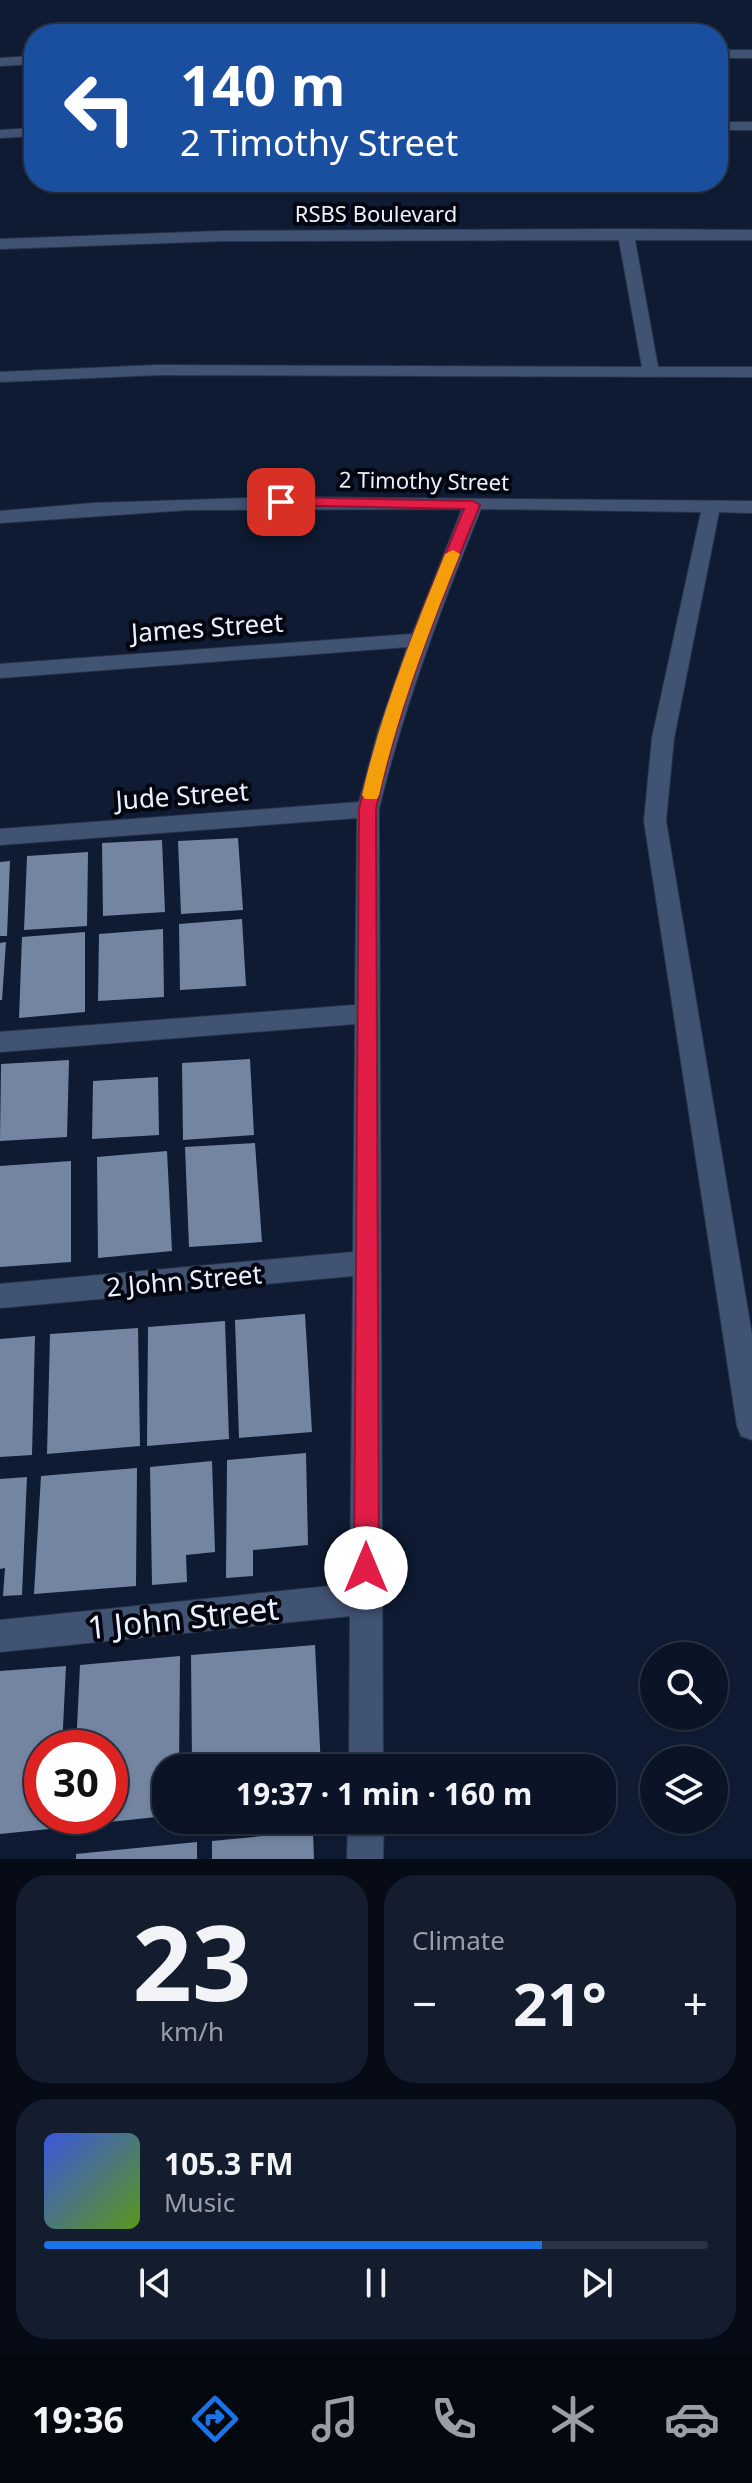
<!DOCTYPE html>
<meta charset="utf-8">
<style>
body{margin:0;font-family:"Noto Sans",sans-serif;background:#131d2e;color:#f1f3f6;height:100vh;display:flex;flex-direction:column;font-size:30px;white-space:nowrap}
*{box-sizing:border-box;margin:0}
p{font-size:26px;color:#999ea7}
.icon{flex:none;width:44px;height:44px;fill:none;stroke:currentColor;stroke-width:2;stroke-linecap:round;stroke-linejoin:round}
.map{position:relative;height:1859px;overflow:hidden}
.sheet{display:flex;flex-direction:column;gap:16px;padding:16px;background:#060b15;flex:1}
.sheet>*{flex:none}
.banner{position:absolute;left:24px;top:24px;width:704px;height:168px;border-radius:32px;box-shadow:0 2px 6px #0004,0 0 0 2px #2a3343;background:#1a4fa0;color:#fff;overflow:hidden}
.controls{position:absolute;left:640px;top:1642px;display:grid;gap:16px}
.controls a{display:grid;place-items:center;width:88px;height:88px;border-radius:50%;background:#0a1426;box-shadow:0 2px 6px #0004,0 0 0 2px #2a3343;font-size:40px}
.speed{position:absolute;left:24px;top:1730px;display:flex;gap:16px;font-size:40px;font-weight:700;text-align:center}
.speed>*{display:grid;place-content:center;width:104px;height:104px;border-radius:50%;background:#0a1426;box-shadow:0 2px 6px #0004,0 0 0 2px #2a3343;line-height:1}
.speed .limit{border:12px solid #d22;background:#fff;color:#111}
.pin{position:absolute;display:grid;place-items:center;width:68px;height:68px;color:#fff;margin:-34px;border-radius:16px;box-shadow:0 4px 12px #0006}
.me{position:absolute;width:88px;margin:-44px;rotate:0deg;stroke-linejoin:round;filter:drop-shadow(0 0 6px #0008)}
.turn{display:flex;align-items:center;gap:28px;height:168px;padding:0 24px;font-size:36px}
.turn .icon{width:104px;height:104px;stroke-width:2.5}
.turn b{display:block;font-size:56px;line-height:68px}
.big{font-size:60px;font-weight:700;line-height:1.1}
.sheet .tile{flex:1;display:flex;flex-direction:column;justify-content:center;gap:12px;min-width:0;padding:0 28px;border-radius:32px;background:#131d2e}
.sheet .dial{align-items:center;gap:0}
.dial b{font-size:104px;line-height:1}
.song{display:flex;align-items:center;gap:24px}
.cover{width:96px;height:96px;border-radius:12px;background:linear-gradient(135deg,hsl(230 70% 55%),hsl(90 70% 35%))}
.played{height:8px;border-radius:4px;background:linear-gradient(90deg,#1a73e8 75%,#2a3343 75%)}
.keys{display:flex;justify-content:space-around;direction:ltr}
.heat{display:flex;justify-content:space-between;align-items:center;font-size:44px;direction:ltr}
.sheet .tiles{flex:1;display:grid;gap:16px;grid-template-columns:1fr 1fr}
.tile:last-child{grid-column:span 2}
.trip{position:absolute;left:152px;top:1754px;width:464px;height:80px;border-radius:32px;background:#0a1426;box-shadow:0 2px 6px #0004,0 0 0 2px #2a3343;font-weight:700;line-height:80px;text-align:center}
.tabs{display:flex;height:128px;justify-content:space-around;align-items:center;background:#04080f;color:#999ea7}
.tabs .icon{width:56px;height:56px}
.tabs .on{color:#1a73e8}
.tabs b{font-size:36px;color:#f1f3f6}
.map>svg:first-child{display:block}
.building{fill:#7485a2}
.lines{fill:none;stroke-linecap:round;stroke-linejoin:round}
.minor-casing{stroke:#28354a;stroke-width:2}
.minor{fill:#415373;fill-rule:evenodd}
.route{fill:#e11d48;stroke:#92132f;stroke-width:2}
.slow{fill:#f59e0b}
.labels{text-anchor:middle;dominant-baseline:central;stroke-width:8;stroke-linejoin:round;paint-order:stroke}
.far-street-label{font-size:22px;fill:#eaf1fe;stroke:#03060f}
.street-label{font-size:26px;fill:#eaf1fe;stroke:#03060f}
.near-street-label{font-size:32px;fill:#eaf1fe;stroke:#03060f}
</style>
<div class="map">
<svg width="752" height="1859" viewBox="0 0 752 1859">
<rect width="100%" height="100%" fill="#0e1b32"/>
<g class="building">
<path d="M238,838L243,910L181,914L178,841Z"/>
<path d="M162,840L165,912L103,916L102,843Z"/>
<path d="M88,852L87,926L24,930L27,856Z"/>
<path d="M10,861L7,936H0V862Z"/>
<path d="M242,919L246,986L180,990L179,924Z"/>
<path d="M163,929L164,997L98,1001L99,934Z"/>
<path d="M85,932V1012L19,1018L22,937Z"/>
<path d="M6,942L2,1000H0V943Z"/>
<path d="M250,1059L254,1135L183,1140L182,1063Z"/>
<path d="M69,1060L67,1137L0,1141L1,1064Z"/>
<path d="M158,1077L159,1135L92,1139L93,1081Z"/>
<path d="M255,1143L262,1242L189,1247L185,1147Z"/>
<path d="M167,1151L172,1251L98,1258L97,1157Z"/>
<path d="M71,1161V1262L0,1267V1166Z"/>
<path d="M305,1314L312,1432L239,1438L235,1320Z"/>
<path d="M225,1321L229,1439L147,1446L148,1327Z"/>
<path d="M138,1328L140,1446L47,1454L50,1334Z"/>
<path d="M35,1336L32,1455L0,1457V1339Z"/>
<path d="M306,1453L308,1545L253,1550V1576L226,1578L227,1460Z"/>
<path d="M212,1461L215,1552L186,1555L187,1582L152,1585L150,1467Z"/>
<path d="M137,1468L136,1586L34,1594L41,1476Z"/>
<path d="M27,1477L22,1595L3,1596L5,1568L0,1569V1479Z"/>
<path d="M315,1645L321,1768H192L191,1655Z"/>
<path d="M180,1656L179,1768H166V1816L72,1826L73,1816H110V1748H76L80,1665Z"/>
<path d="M66,1666L62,1748H42V1816H59V1828L0,1834V1671Z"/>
<path d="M313,1831L314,1859H212V1841Z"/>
<path d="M197,1842V1859H76V1854Z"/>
</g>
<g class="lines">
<g class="minor-casing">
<g id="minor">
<rect x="718" y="50" width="34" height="8"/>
<path d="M34,56V64L0,66V58Z"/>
<rect x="718" y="122" width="34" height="8"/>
<path d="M34,128V136L0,138V130Z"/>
<path d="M626,229L752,230V240H635L658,367H752V377L158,375L0,382V372L158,365L642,367L619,240L223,241L0,249V239L223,231Z"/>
<path d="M282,497L752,501V513L719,512L674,738L666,821L752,1335V1440L741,1436L737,1426L644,821L652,738L701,512L481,509C441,608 404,706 379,809L383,1768H349L350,1616L0,1652V1620L350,1584L353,1276L0,1308V1284L353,1252L355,1024L0,1052V1032L355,1005L357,818L0,845V829L359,802L378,731L407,647L0,678V664L412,634L462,509L188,510L0,523V511L94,503Z"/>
<path d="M348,1820H384L383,1859H347Z"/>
</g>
</g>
<use href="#minor" class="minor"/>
</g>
<path class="route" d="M281,497L473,501L480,505C439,605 399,703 376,809L379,1568L375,1576L366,1579L358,1576L354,1568L359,809C383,705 423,607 464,509L276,505L274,502Z"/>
<path class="slow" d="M453,550L460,554C428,633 398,712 379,795L377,799H365L362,795C381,712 413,633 445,554Z"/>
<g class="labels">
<g class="far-street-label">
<text x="376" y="213">RSBS Boulevard</text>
<text transform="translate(424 480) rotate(1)">2 Timothy Street</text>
</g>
<g class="street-label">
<text transform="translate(207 627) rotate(-4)">James Street</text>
<text transform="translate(182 795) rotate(-4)">Jude Street</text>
<text transform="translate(184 1280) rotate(-5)">2 John Street</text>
</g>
<g class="near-street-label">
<text transform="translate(183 1617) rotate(-6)">1 John Street</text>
</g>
</g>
</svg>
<div class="controls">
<a><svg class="icon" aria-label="search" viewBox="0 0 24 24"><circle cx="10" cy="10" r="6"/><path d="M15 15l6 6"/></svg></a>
<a><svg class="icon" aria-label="layers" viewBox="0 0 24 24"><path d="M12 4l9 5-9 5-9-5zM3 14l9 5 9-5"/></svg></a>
</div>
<div class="speed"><div class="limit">30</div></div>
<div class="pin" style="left:281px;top:502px;background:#d93025"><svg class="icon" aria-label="arrive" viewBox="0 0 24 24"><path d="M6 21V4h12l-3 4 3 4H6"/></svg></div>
<svg class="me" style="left:366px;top:1568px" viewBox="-20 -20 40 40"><circle r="19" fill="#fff"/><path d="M0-13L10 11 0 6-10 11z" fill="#e11d48"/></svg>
<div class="trip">19:37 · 1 min · 160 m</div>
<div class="banner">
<div class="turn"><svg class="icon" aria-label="left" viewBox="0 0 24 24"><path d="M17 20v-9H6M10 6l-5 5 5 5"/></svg><div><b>140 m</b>2 Timothy Street</div></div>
</div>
</div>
<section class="sheet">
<div class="tiles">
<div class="tile dial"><b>23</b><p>km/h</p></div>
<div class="tile"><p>Climate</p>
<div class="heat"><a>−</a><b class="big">21°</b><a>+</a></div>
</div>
<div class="tile">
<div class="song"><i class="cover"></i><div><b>105.3 FM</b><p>Music</p></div></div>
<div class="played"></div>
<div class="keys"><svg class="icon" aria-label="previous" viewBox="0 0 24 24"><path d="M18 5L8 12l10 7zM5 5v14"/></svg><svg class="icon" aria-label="pause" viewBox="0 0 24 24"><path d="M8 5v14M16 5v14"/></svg><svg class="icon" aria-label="next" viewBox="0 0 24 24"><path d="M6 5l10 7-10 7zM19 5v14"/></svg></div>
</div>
</div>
</section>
<nav class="tabs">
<b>19:36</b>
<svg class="icon on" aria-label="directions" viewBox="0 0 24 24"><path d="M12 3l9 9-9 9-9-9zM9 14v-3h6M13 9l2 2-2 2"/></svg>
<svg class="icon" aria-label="music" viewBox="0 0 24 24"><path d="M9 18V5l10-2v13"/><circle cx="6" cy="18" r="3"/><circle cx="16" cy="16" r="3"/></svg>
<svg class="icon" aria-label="phone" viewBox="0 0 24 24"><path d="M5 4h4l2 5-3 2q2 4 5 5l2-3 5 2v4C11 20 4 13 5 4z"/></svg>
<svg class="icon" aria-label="climate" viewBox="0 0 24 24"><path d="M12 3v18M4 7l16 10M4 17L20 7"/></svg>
<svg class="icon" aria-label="car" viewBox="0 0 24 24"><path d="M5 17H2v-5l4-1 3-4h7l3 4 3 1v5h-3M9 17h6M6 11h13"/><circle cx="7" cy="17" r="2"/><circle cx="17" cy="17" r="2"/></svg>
</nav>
